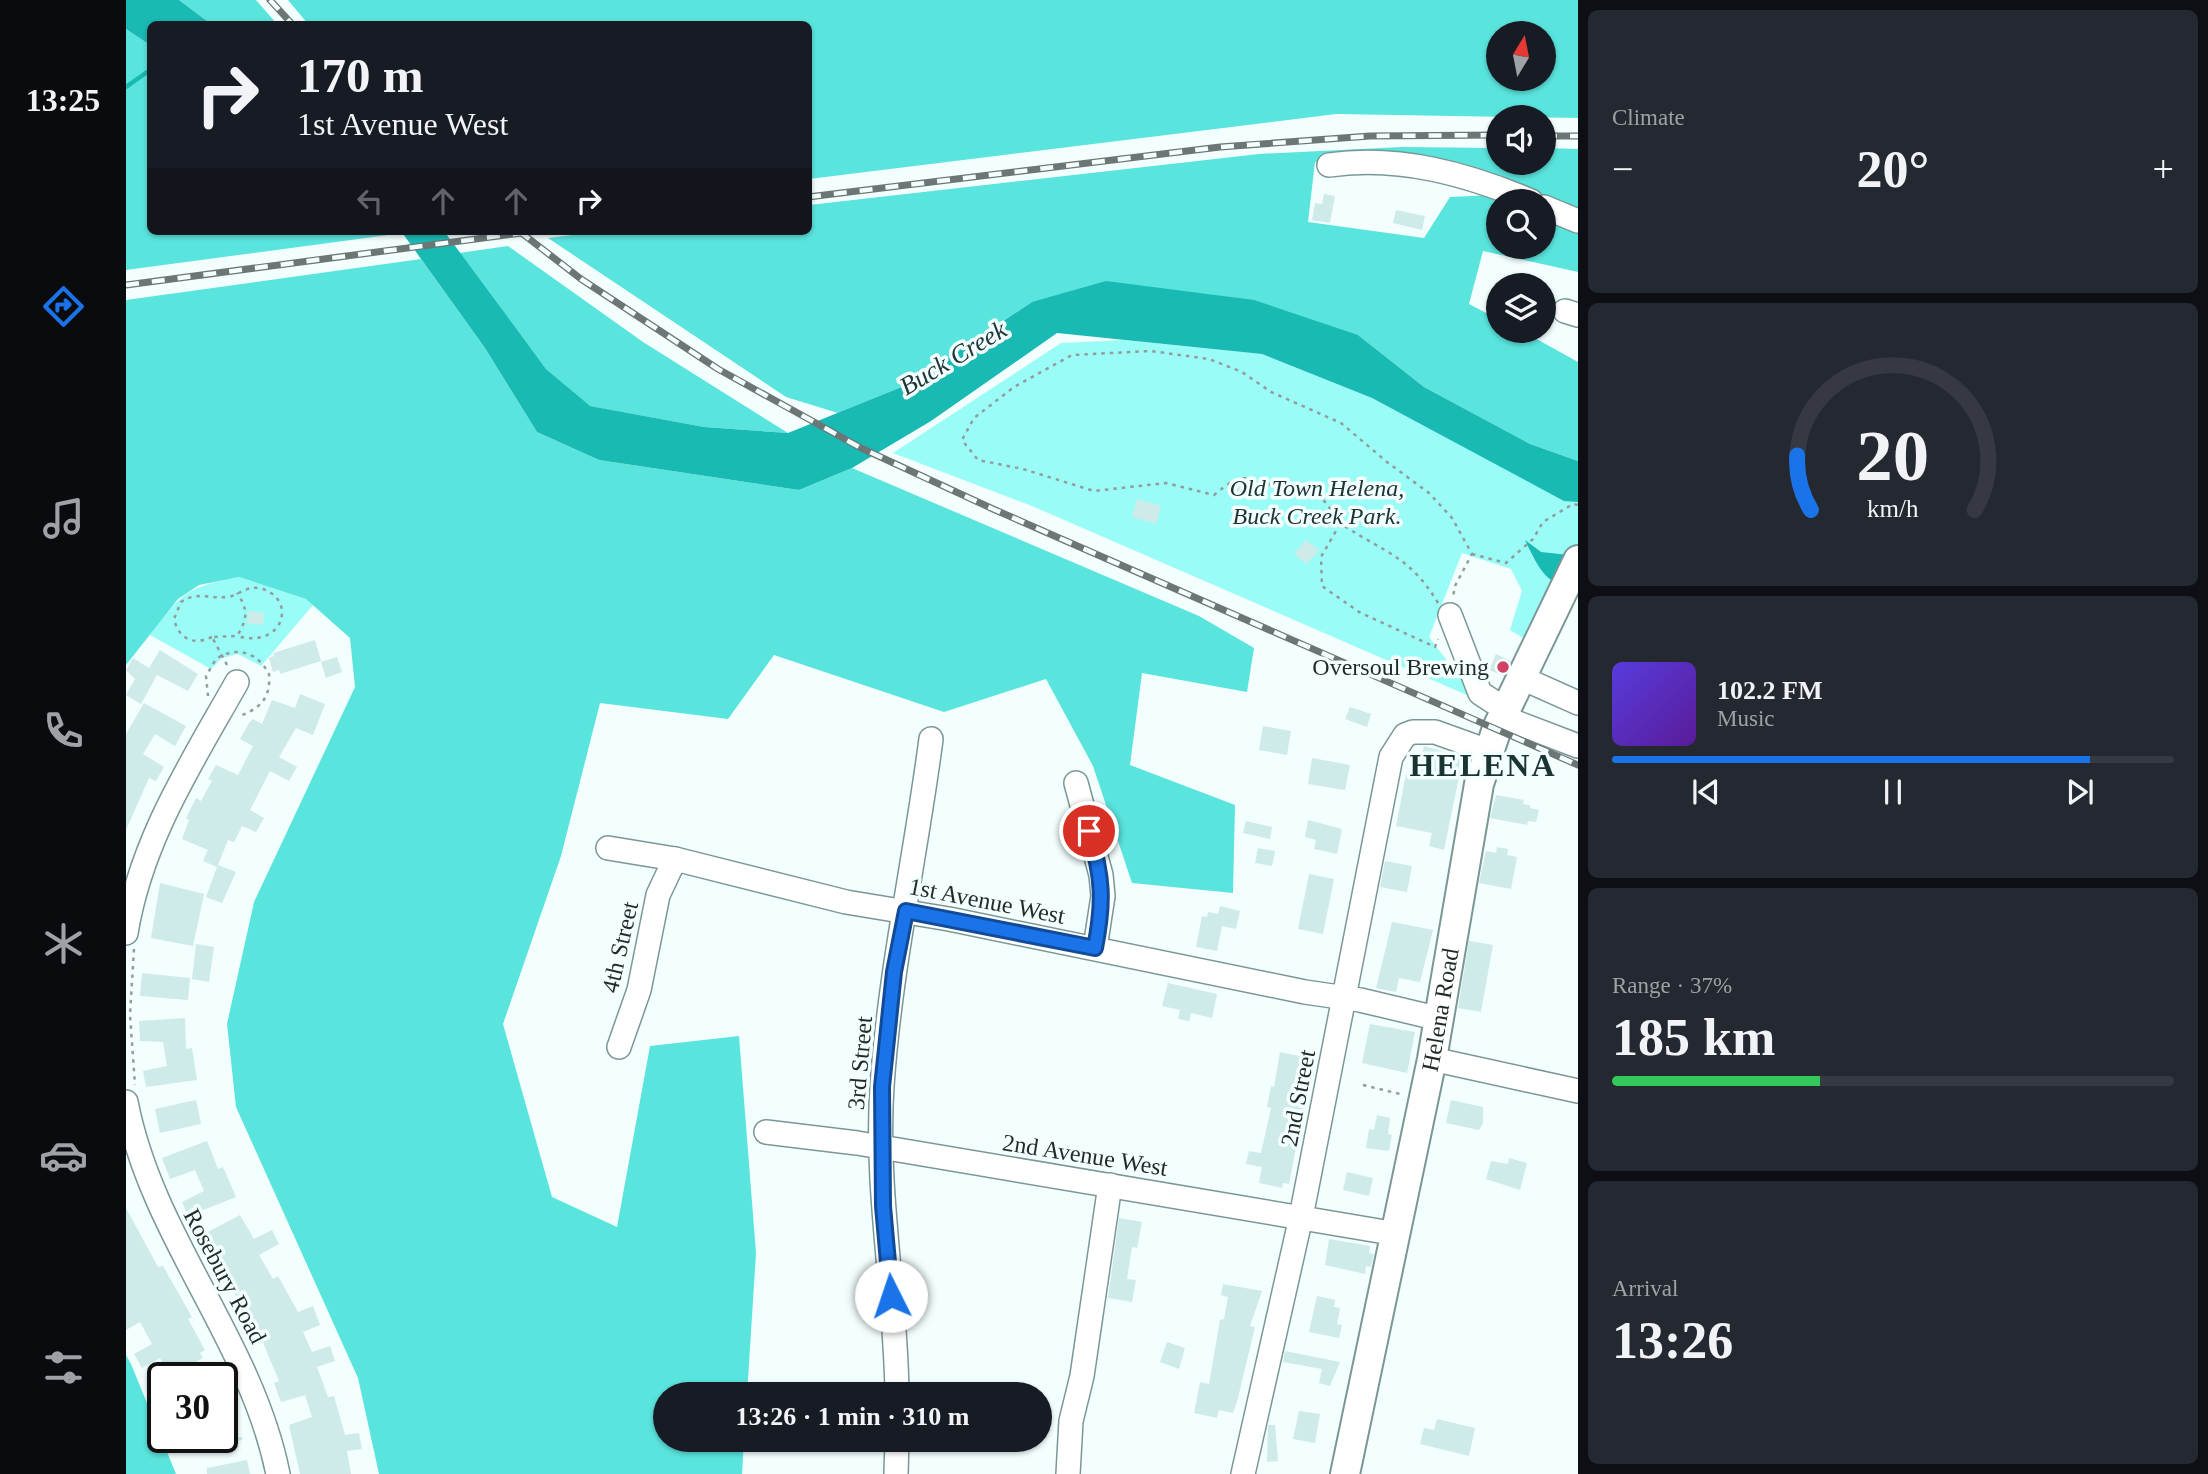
<!DOCTYPE html>
<meta charset="utf-8">
<style>
body{margin:0;font-family:Georgia,serif;background:#242831;color:#f1f3f6;height:100vh;display:flex;flex-direction:column;font-size:26px;white-space:nowrap}
*{box-sizing:border-box;margin:0}
p{font-size:23px;color:#9ea1a6}
.icon{flex:none;width:38px;height:38px;fill:none;stroke:currentColor;stroke-width:2;stroke-linecap:round;stroke-linejoin:round}
.map{position:relative;flex:1;overflow:hidden}
.details{display:flex;flex-direction:column;gap:10px;padding:10px;background:#0d0f14;width:630px}
.details>*{flex:none}
.top-card{position:absolute;left:21px;top:21px;width:665px;height:214px;border-radius:10px;box-shadow:0 2px 5px #0004;background:#171b24;color:#f1f3f6;overflow:hidden}
.needle{width:46px;rotate:10deg}
.controls{position:absolute;left:1360px;top:21px;display:grid;gap:14px}
.controls a{display:grid;place-items:center;width:70px;height:70px;border-radius:50%;background:#171b24;box-shadow:0 2px 5px #0004;font-size:35px}
.speed{position:absolute;left:21px;top:1362px;display:flex;gap:14px;font-size:35px;font-weight:700;text-align:center}
.speed>*{display:grid;place-content:center;width:91px;height:91px;border-radius:50%;background:#171b24;box-shadow:0 2px 5px #0004;line-height:1}
.speed .limit{border:4px solid #111;border-radius:10px;background:#fff;color:#111}
.pin{position:absolute;display:grid;place-items:center;width:60px;height:60px;color:#fff;margin:-30px;border:4px solid #fff;border-radius:50%;box-shadow:0 2px 7px #0007}
.me{position:absolute;width:77px;margin:-38px;rotate:356deg;stroke-linejoin:round;filter:drop-shadow(0 0 5px #0008)}
.turn{display:flex;align-items:center;gap:24px;height:147px;padding:0 35px;font-size:32px}
.turn .icon{width:91px;height:91px;stroke-width:2.5}
.turn b{display:block;font-size:49px;line-height:60px}
.lanes{display:flex;align-items:center;height:66px;padding:0 35px;background:#0003;justify-content:center;gap:35px;direction:ltr}
.lanes .off{opacity:.35}
.big{font-size:52px;font-weight:700;line-height:1.1}
.details .card{flex:1;display:flex;flex-direction:column;justify-content:center;gap:10px;min-width:0;padding:0 24px;border-radius:10px;background:#242831}
.details .dial{align-items:center;gap:0}
.dial svg{height:182px;overflow:visible;fill:none;stroke:#363941;stroke-width:7;stroke-linecap:round;text-anchor:middle}
.dial text{fill:#f1f3f6;stroke:none}
.song{display:flex;align-items:center;gap:21px}
.cover{width:84px;height:84px;border-radius:10px;background:linear-gradient(135deg,hsl(250 70% 55%),hsl(270 70% 35%))}
.played{height:7px;border-radius:4px;background:linear-gradient(90deg,#1a73e8 85%,#363941 85%)}
.keys{display:flex;justify-content:space-around;direction:ltr}
.heat{display:flex;justify-content:space-between;align-items:center;font-size:38px;direction:ltr}
.charge{height:10px;border-radius:5px;background:linear-gradient(90deg,#34c759 37%,#363941 0)}
.trip{position:absolute;left:527px;top:1382px;width:399px;height:70px;border-radius:35px;background:#171b24;box-shadow:0 2px 5px #0004;font-weight:700;line-height:70px;text-align:center}
main{display:flex;flex:1;min-height:0}
.tabs{display:flex;flex-direction:column;width:126px;justify-content:space-around;align-items:center;background:#090b0e;color:#9ea1a6}
.tabs .icon{width:49px;height:49px}
.tabs .selected{color:#1a73e8}
.tabs b{font-size:32px;color:#f1f3f6}
.map>svg:first-child{display:block}
.green{fill:#9afcf7}
.forest{fill:#5ae4de;fill-rule:evenodd}
.water{fill:#19b9b4}
.lines{fill:none;stroke-linecap:round;stroke-linejoin:round}
.stream{stroke:#19b9b4;stroke-width:4.5}
.building{fill:#ceebe9}
.minor-casing{stroke:#7b9795;stroke-width:26}
.major-casing{stroke:#7b9795;stroke-width:32}
.path{stroke:#919c9c;stroke-width:2.5;stroke-dasharray:3.5 5;stroke-linecap:butt}
.minor{stroke:#fff;stroke-width:23}
.major{stroke:#fff;stroke-width:28}
.rail-casing{stroke:#6b7776;stroke-width:7}
.rail{stroke:#f3fefe;stroke-width:4.5;stroke-dasharray:13;stroke-linecap:butt}
.route-casing{stroke:#114b97;stroke-width:18}
.route{stroke:#1a73e8;stroke-width:12}
.poi-dot{fill:#d14162;stroke:#f3fefe;stroke-width:2.5}
.labels{text-anchor:middle;dominant-baseline:central;stroke-width:7;stroke-linejoin:round;paint-order:stroke}
.park-label{font-size:24px;font-style:italic;fill:#1c3332;stroke:#f3fefe}
.poi-label{font-size:24px;fill:#1f2b2a;stroke:#f3fefe;text-anchor:end}
.street-label{font-size:24px;fill:#1f2b2a;stroke:#f3fefe}
.water-label{font-size:26px;font-style:italic;fill:#203736;stroke:#f3fefe}
.district-label{font-size:32px;font-weight:bold;letter-spacing:2px;fill:#1a3432;stroke:#f3fefe}
</style>
<main>
<nav class="tabs">
<b>13:25</b>
<svg class="icon selected" aria-label="directions" viewBox="0 0 24 24"><path d="M12 3l9 9-9 9-9-9zM9 14v-3h6M13 9l2 2-2 2"/></svg>
<svg class="icon" aria-label="music" viewBox="0 0 24 24"><path d="M9 18V5l10-2v13"/><circle cx="6" cy="18" r="3"/><circle cx="16" cy="16" r="3"/></svg>
<svg class="icon" aria-label="phone" viewBox="0 0 24 24"><path d="M5 4h4l2 5-3 2q2 4 5 5l2-3 5 2v4C11 20 4 13 5 4z"/></svg>
<svg class="icon" aria-label="climate" viewBox="0 0 24 24"><path d="M12 3v18M4 7l16 10M4 17L20 7"/></svg>
<svg class="icon" aria-label="car" viewBox="0 0 24 24"><path d="M5 17H2v-5l4-1 3-4h7l3 4 3 1v5h-3M9 17h6M6 11h13"/><circle cx="7" cy="17" r="2"/><circle cx="17" cy="17" r="2"/></svg>
<svg class="icon" aria-label="filters" viewBox="0 0 24 24"><path d="M4 7h16M4 17h16"/><circle cx="9" cy="7" r="2"/><circle cx="15" cy="17" r="2"/></svg>
</nav>
<div class="map">
<svg width="1452" height="1474" viewBox="0 0 1452 1474">
<rect width="100%" height="100%" fill="#f3fefe"/>
<g class="green">
<path d="M998,340L1136,354L1246,398L1438,500L1452,502V596L1423,587L1399,639L1384,630L1396,591L1385,569L1336,553L1303,637L1350,699L906,506L767,453L935,343Z"/>
<path d="M113,577L180,599L187,605L135,666L112,654L96,658L85,669L24,635C56,593 61,587 113,577Z"/>
</g>
<g class="forest">
<path d="M53,0H130L151,24H85Z"/>
<path d="M162,0H1452V118L1210,114L683,179L682,24H182ZM1418,33V79H1372V33Z"/>
<path d="M0,29L24,45V231L277,233L0,270Z"/>
<path d="M1276,147L1372,148V163H1418V148L1452,149V213L1275,157L1189,162L1182,222L1298,238L1324,197L1367,195L1384,201H1372V247H1418V214L1452,226V272L1357,251L1343,304L1372,319V331H1396L1452,362V461L1404,444L1298,387L1232,335L906,302L783,384L712,413L660,397L422,238L479,231H682L683,205L1133,154Z"/>
<path d="M382,246L517,342L662,433L578,427L463,406L420,369L333,253Z"/>
<path d="M295,259L359,348L411,432L473,460L673,490L726,468L1073,616L1128,648L1121,692L1016,673L1004,765L1109,805L1107,893L1006,883L967,766L920,679L818,712L648,655L602,719L474,703L435,856L377,1024L426,1197L491,1227L524,1046L613,1036L630,1253L621,1395H539V1440H618L616,1474H253L232,1378L110,1107L101,1024L128,902L229,687L224,638L180,599L113,577L73,585L52,599L0,665V300Z"/>
<path d="M0,1355L5,1364L50,1474H0Z"/>
</g>
<g class="water">
<path d="M0,0H53L85,24H24V45L0,29Z"/>
<path d="M275,231H318L420,369L464,406L578,427L662,433L783,384L906,302L980,281L1128,300L1232,335L1298,387L1404,444L1452,461V502L1438,501L1246,398L1136,354L931,333L805,421L726,468L673,490L473,460L411,432L359,348Z"/>
<path d="M1399,540L1415,552L1452,556V594C1418,580 1415,573 1399,540Z"/>
</g>
<g class="lines">
<path class="stream" d="M0,87L24,70"/>
</g>
<g class="building">
<path d="M1198,194L1209,196L1204,223L1186,220L1189,203L1196,204Z"/>
<path d="M1270,210L1299,216L1296,230L1267,223Z"/>
<path d="M1129,481L1131,496L1109,498L1107,483Z"/>
<path d="M1011,499L1035,506L1030,524L1006,517Z"/>
<path d="M1180,540L1193,550L1181,564L1168,554Z"/>
<path d="M123,611L138,613L137,625L121,623Z"/>
<path d="M189,640L195,661L154,674L153,670L147,672L143,658L148,656L147,653Z"/>
<path d="M34,650L72,674L62,691L31,675L15,704L0,695L9,679L0,670L7,658L23,668Z"/>
<path d="M1370,654L1385,661L1378,676L1363,670Z"/>
<path d="M211,657L216,672L200,678L195,662Z"/>
<path d="M174,694L199,704L187,735L170,728L153,757L171,767L163,781L144,771L124,810L138,818L130,832L116,826L108,842L102,840L92,865L110,872L96,903L80,897L91,867L77,861L82,850L56,839L63,820L60,818L70,798L75,801L86,781L82,779L90,765L112,775L127,746L114,739L123,723L127,719L136,724L146,700L169,708Z"/>
<path d="M18,703L60,726L49,746L29,734L17,754L38,767L30,781L23,778L0,830V734Z"/>
<path d="M1224,707L1245,714L1241,727L1219,719Z"/>
<path d="M1137,726L1165,731L1161,755L1133,750Z"/>
<path d="M1298,746L1343,759L1339,774L1334,772L1318,850L1303,846L1306,833L1270,826L1280,774L1291,777Z"/>
<path d="M1186,758L1224,765L1219,790L1182,784Z"/>
<path d="M1370,795L1398,800L1397,804L1404,805V808L1413,810L1410,822L1402,821L1401,825L1364,818Z"/>
<path d="M1182,820L1216,829L1211,854L1188,849L1190,840L1179,837Z"/>
<path d="M1120,821L1146,827L1144,839L1117,833Z"/>
<path d="M1371,847L1382,849L1381,855L1391,857L1385,889L1353,883L1360,851L1370,853Z"/>
<path d="M1132,848L1149,851L1146,866L1129,863Z"/>
<path d="M1259,861L1286,866L1281,892L1254,887Z"/>
<path d="M1183,874L1208,879L1197,934L1172,929Z"/>
<path d="M34,883L78,894L67,946L25,938Z"/>
<path d="M1094,906L1114,911L1110,929L1096,926L1091,951L1070,947L1076,916L1081,917L1082,912L1092,914Z"/>
<path d="M1266,922L1307,930L1294,982L1273,978L1270,992L1250,988Z"/>
<path d="M1343,941L1367,945L1355,1012L1332,1008Z"/>
<path d="M70,944L88,947L83,982L66,979Z"/>
<path d="M16,973L64,978L62,1000L14,996Z"/>
<path d="M1042,983L1091,994L1086,1018L1065,1013L1063,1021L1052,1019L1054,1010L1036,1006Z"/>
<path d="M59,1018L60,1049L66,1048L71,1080L20,1087L17,1071L41,1066L37,1042L14,1041L13,1021Z"/>
<path d="M1244,1024L1289,1032L1281,1073L1236,1063Z"/>
<path d="M1154,1052L1187,1059L1163,1184L1157,1183L1156,1188L1133,1183L1136,1167L1120,1164L1123,1151L1135,1153L1145,1108L1141,1107L1145,1086L1148,1087Z"/>
<path d="M70,1100L75,1124L34,1133L29,1109Z"/>
<path d="M1325,1100L1357,1107V1123L1353,1130L1320,1123Z"/>
<path d="M1251,1115L1264,1118L1262,1134L1266,1135L1263,1151L1240,1148L1243,1129L1248,1130Z"/>
<path d="M81,1141L92,1169L97,1167L110,1197L62,1216L56,1202L78,1191L69,1170L44,1179L36,1158Z"/>
<path d="M1383,1158L1401,1163L1394,1190L1360,1179L1365,1161L1382,1164Z"/>
<path d="M1221,1172L1247,1178L1243,1196L1217,1190Z"/>
<path d="M0,1208L32,1267L37,1266L66,1317L62,1319L79,1350L74,1353L77,1358L64,1365L70,1377H45L34,1358L16,1368L8,1354L26,1344L14,1322L0,1330Z"/>
<path d="M114,1215L128,1239L146,1230L153,1244L133,1255L147,1279L152,1276L172,1312L187,1306L194,1325L177,1332L186,1352L204,1346L209,1361L191,1367L202,1397L208,1396L219,1435L233,1433L236,1449L221,1451L225,1474H174L163,1425L186,1417L179,1395L155,1402L148,1383L153,1381L130,1326L123,1329L115,1314L118,1312L107,1291L102,1293L93,1276L97,1271L76,1235Z"/>
<path d="M993,1218L1016,1222L1011,1248L1006,1247L1001,1279L1010,1280L1006,1302L982,1298Z"/>
<path d="M1203,1239L1244,1246L1243,1253L1248,1254L1245,1267L1240,1266L1239,1274L1199,1265Z"/>
<path d="M1097,1284L1136,1291L1124,1326L1129,1327L1111,1402L1107,1413L1093,1410L1091,1418L1068,1413L1074,1382L1083,1384L1094,1320L1098,1319L1102,1297L1095,1295Z"/>
<path d="M1191,1296L1209,1300L1208,1307L1214,1308L1211,1324L1216,1325L1213,1338L1183,1332Z"/>
<path d="M1041,1342L1059,1348L1053,1369L1034,1362Z"/>
<path d="M1159,1351L1214,1362L1204,1386L1193,1383L1196,1369L1157,1362Z"/>
<path d="M1173,1411L1194,1414L1189,1443L1167,1439Z"/>
<path d="M1311,1419L1349,1428L1343,1456L1294,1444L1298,1428L1308,1430Z"/>
<path d="M1142,1425H1149L1152,1461L1141,1462Z"/>
<path d="M66,1437H116V1440L71,1453Z"/>
<path d="M121,1460L124,1474H81V1468Z"/>
</g>
<g class="lines">
<g class="minor-casing">
<g id="minor">
<path d="M1203,165C1273,155 1341,174 1405,201"/>
<path d="M1418,207L1452,221"/>
<path d="M1439,311L1452,315"/>
<path d="M1324,615L1354,693L1380,710"/>
<path d="M1396,678L1452,703"/>
<path d="M1376,717L1452,746"/>
<path d="M950,783L975,875L977,896L969,948"/>
<path d="M482,848L549,859L720,902L823,919L1179,992L1234,1000L1314,1019"/>
<path d="M0,933C15,840 66,762 111,682"/>
<path d="M493,1047L513,990L532,895L549,859"/>
<path d="M1306,1059L1452,1091"/>
<path d="M0,1102C26,1237 125,1340 152,1474"/>
<path d="M640,1132L731,1143L1271,1234"/>
<path d="M771,1395C770,1292 749,1190 756,1086C764,969 790,855 805,739"/>
<path d="M770,1474L771,1440"/>
<path d="M942,1474L945,1421L956,1376L984,1185"/>
<path d="M1117,1474L1175,1217L1265,757L1279,735L1287,732H1309L1362,751"/>
</g>
</g>
<g class="major-casing">
<g id="major">
<path id="s1" d="M1219,1474L1306,1059L1353,784L1371,728L1452,560"/>
</g>
</g>
<g class="path">
<path d="M1214,524L1195,557L1196,586L1233,612L1309,647L1312,639"/>
<path d="M1346,554L1380,563L1407,539L1417,522L1447,504L1452,505"/>
<path d="M1312,603C1284,556 1259,553 1217,525C1208,519 1205,507 1197,500C1178,484 1172,492 1152,487C1119,478 1118,470 1088,495L1040,483L968,491L897,469L852,460L836,440L848,418L888,387L946,355L1025,351L1083,359L1116,372L1145,392L1215,423L1261,462L1303,493L1326,518L1346,554L1329,586L1327,597"/>
<path d="M86,637C67,646 53,639 48,619L55,602C71,591 84,599 102,597C113,595 120,586 132,588C172,595 160,650 111,636"/>
<path d="M101,665L86,637L111,636C121,620 123,610 111,593"/>
<path d="M82,696L80,676L90,659C111,645 132,653 143,674C145,698 134,709 113,716"/>
<path d="M8,949L4,1015L9,1085"/>
<path d="M1237,1085L1278,1095"/>
</g>
<use href="#minor" class="minor"/>
<use href="#major" class="major"/>
<g class="rail-casing">
<g id="rail">
<path d="M144,0L166,24"/>
<path d="M1418,136H1452"/>
<path d="M682,197L1094,147L1244,136L1372,135"/>
<path d="M393,231L455,279L592,369L735,448L867,509L1452,765"/>
<path d="M0,285L403,232"/>
</g>
</g>
<use href="#rail" class="rail"/>
</g>
<g class="lines">
<g class="route-casing">
<path id="route" d="M765,1296L757,1206L756,1087L768,972L780,911L969,948C978,902 977,877 963,831"/>
</g>
<use href="#route" class="route"/>
</g>
<circle class="poi-dot" cx="1377" cy="667" r="7"/>
<g class="labels">
<g class="park-label">
<text x="1191" y="488">Old Town Helena,<tspan x="1191" dy="28">Buck Creek Park.</tspan></text>
</g>
<g class="poi-label">
<text x="1363" y="667">Oversoul Brewing</text>
</g>
<g class="street-label">
<text transform="translate(861 901) rotate(11)">1st Avenue West</text>
<text transform="translate(494 947) rotate(-77)">4th Street</text>
<text stroke="none"><textPath href="#s1" startOffset="474">Helena Road</textPath></text>
<text transform="translate(734 1063) rotate(-85)">3rd Street</text>
<text transform="translate(1172 1098) rotate(-79)">2nd Street</text>
<text transform="translate(959 1155) rotate(9)">2nd Avenue West</text>
<text transform="translate(99 1276) rotate(62)">Rosebury Road</text>
</g>
<g class="water-label">
<text transform="translate(827 358) rotate(-31)">Buck Creek</text>
</g>
<g class="district-label">
<text x="1357" y="765">HELENA</text>
</g>
</g>
</svg>
<div class="controls">
<a><svg class="needle" viewBox="-14 -14 28 28"><path d="M0-13l5 13h-10z" fill="#e53935"/><path d="M0 13l5-13h-10z" fill="#9ea1a6"/></svg></a>
<a><svg class="icon" aria-label="sound" viewBox="0 0 24 24"><path d="M4 9h4l5-4v14l-5-4H4zM17 9q2 3 0 6"/></svg></a>
<a><svg class="icon" aria-label="search" viewBox="0 0 24 24"><circle cx="10" cy="10" r="6"/><path d="M15 15l6 6"/></svg></a>
<a><svg class="icon" aria-label="layers" viewBox="0 0 24 24"><path d="M12 4l9 5-9 5-9-5zM3 14l9 5 9-5"/></svg></a>
</div>
<div class="speed"><div class="limit">30</div></div>
<div class="pin" style="left:963px;top:831px;background:#d93025"><svg class="icon" aria-label="arrive" viewBox="0 0 24 24"><path d="M6 21V4h12l-3 4 3 4H6"/></svg></div>
<svg class="me" style="left:765px;top:1296px" viewBox="-20 -20 40 40"><circle r="19" fill="#fff"/><path d="M0-13L10 11 0 6-10 11z" fill="#1a73e8"/></svg>
<div class="trip">13:26 · 1 min · 310 m</div>
<div class="top-card">
<div class="turn"><svg class="icon" aria-label="right" viewBox="0 0 24 24"><path d="M7 20v-9h11M14 6l5 5-5 5"/></svg><div><b>170 m</b>1st Avenue West</div></div>
<div class="lanes"><svg class="icon off" aria-label="left" viewBox="0 0 24 24"><path d="M17 20v-9H6M10 6l-5 5 5 5"/></svg><svg class="icon off" aria-label="ahead" viewBox="0 0 24 24"><path d="M12 20V5M6 11l6-6 6 6"/></svg><svg class="icon off" aria-label="ahead" viewBox="0 0 24 24"><path d="M12 20V5M6 11l6-6 6 6"/></svg><svg class="icon" aria-label="right" viewBox="0 0 24 24"><path d="M7 20v-9h11M14 6l5 5-5 5"/></svg></div>
</div>
</div>
<section class="details">
<div class="card"><p>Climate</p>
<div class="heat"><a>−</a><b class="big">20°</b><a>+</a></div>
</div>
<div class="card dial"><svg viewBox="0 0 100 80">
<path d="M14 69A42 42 0 1 1 86 69"/>
<path d="M14 69A42 42 0 0 1 8 45" stroke="#1a73e8"/>
<text x="50" y="56" font-size="32" font-weight="700">20</text>
<text x="50" y="72" font-size="11">km/h</text>
</svg></div>
<div class="card">
<div class="song"><i class="cover"></i><div><b>102.2 FM</b><p>Music</p></div></div>
<div class="played"></div>
<div class="keys"><svg class="icon" aria-label="previous" viewBox="0 0 24 24"><path d="M18 5L8 12l10 7zM5 5v14"/></svg><svg class="icon" aria-label="pause" viewBox="0 0 24 24"><path d="M8 5v14M16 5v14"/></svg><svg class="icon" aria-label="next" viewBox="0 0 24 24"><path d="M6 5l10 7-10 7zM19 5v14"/></svg></div>
</div>
<div class="card"><p>Range · 37%</p><b class="big">185 km</b><div class="charge"></div></div>
<div class="card"><p>Arrival</p><b class="big">13:26</b></div>
</section>
</main>
